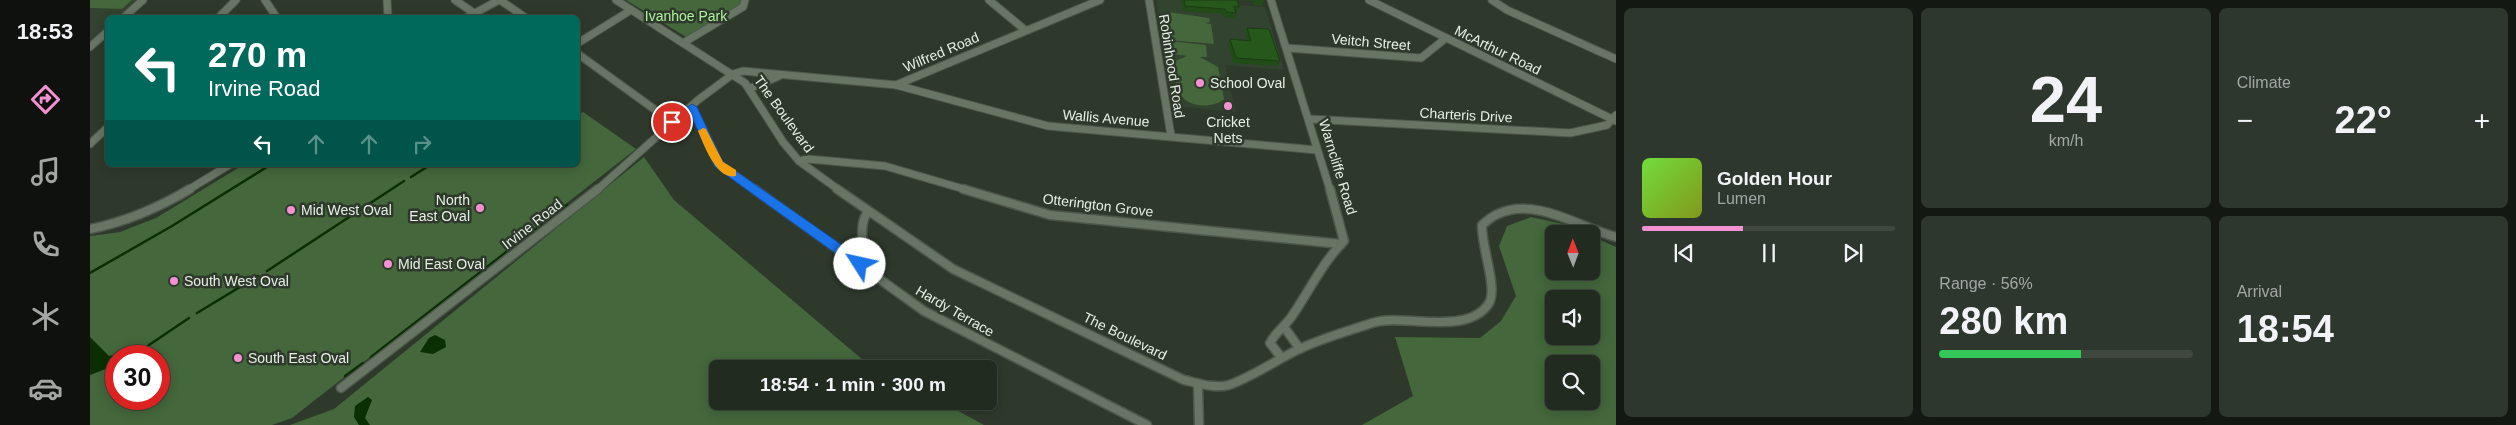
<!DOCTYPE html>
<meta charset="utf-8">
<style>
body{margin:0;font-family:Helvetica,sans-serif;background:#2e372d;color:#f1f3f6;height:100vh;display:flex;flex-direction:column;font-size:19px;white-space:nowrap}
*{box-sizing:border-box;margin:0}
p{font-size:16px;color:#a2a7a5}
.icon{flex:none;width:28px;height:28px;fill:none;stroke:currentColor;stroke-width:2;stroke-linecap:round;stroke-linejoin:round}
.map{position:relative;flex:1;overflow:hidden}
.side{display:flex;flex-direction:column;gap:8px;padding:8px;background:#131812;width:900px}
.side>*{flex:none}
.banner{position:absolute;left:15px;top:15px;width:475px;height:152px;border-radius:8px;box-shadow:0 2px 12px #0003,0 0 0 1px #3f473e;background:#00695c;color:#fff;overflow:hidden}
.needle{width:32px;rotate:359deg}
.buttons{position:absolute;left:1455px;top:225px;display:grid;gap:10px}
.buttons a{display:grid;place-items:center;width:55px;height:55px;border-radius:8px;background:#222b20;box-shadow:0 2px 12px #0003,0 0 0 1px #3f473e;font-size:25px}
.speed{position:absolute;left:15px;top:345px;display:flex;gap:10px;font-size:25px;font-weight:700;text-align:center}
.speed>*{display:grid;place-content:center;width:65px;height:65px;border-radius:50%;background:#222b20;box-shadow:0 2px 12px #0003,0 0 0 1px #3f473e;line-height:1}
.speed .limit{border:8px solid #d22;background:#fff;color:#111}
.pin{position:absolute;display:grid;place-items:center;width:42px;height:42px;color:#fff;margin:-21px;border:2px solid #fff;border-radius:50%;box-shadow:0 1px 5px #0007}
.me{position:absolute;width:55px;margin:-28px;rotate:305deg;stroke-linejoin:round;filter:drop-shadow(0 0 4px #0008)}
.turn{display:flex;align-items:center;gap:18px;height:105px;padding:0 20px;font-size:22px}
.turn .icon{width:65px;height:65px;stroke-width:2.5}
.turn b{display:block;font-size:35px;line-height:42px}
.lanes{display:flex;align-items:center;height:48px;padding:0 20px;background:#0003;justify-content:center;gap:25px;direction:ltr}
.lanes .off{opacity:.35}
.big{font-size:38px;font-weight:700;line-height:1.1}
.side .tile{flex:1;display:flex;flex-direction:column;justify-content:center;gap:8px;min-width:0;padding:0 18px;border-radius:8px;background:#2e372d}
.side .dial{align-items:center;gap:0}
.dial b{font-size:65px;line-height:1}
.song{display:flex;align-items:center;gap:15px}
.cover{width:60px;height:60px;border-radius:8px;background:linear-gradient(135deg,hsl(100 70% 55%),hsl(70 70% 35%))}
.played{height:5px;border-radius:2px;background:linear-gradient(90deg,#f491d3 40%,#3f473e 40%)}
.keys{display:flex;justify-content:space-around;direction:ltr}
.heat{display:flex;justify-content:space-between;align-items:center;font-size:28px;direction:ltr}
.charge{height:8px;border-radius:4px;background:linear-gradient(90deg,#34c759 56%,#3f473e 0)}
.side .tiles{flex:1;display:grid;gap:8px;grid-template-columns:repeat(3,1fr)}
.tile:first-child{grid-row:span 2}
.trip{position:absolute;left:619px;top:360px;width:288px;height:50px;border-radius:8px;background:#222b20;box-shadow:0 2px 12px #0003,0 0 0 1px #3f473e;font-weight:700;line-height:50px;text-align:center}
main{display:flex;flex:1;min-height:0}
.dock{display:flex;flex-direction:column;width:90px;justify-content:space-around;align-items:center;background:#0e110d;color:#a2a7a5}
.dock .icon{width:35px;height:35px}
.dock .current{color:#f491d3}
.dock b{font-size:22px;color:#f1f3f6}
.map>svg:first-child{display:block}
.built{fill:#32432f}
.green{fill:#44673c;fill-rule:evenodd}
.water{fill:#0a2f02}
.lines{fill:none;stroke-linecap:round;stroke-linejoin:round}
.stream{stroke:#0a2f02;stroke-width:2.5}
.minor-far1-casing{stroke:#4c564a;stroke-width:9}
.minor-casing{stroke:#4c564a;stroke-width:11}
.minor-far1{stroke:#687565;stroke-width:7}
.minor{stroke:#687565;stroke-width:8}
.wall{fill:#214b17}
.building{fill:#26571b;stroke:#1b3d13}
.route{fill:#1a73e8;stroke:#114b97}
.slow{fill:#f59e0b}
.poi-dot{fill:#f491d3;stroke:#2e392b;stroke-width:2}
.labels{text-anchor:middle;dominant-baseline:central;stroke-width:5;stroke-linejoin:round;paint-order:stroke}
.park-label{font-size:14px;fill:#adf49e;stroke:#2e392b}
.street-label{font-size:14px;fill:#e6eee5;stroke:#2e392b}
.poi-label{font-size:14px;fill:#e6eee5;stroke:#2e392b;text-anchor:start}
</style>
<main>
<nav class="dock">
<b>18:53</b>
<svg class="icon current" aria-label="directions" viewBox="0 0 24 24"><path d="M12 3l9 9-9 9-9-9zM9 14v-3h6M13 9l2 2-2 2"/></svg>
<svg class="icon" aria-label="music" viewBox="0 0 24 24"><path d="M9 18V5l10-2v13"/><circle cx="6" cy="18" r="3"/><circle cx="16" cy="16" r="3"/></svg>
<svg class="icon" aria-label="phone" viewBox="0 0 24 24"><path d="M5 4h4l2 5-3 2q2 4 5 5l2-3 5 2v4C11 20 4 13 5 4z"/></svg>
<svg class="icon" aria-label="climate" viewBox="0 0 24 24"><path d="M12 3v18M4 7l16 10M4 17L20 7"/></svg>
<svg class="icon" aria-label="car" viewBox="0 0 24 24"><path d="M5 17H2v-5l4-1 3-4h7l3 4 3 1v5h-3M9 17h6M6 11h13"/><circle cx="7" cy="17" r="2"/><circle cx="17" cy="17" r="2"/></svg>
</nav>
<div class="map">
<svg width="1526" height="425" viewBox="0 0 1526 425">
<rect width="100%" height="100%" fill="#2e392b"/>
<g class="built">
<path d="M0,0H50L30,17L18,18L17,29L0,44Z"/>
<path d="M1066,0H1134L1136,4L1175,7L1194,70L1135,65L1146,112L1083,106Z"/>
</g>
<g class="green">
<path d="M0,0H42L32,9L0,8Z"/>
<path d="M536,0H652L650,5L596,37Z"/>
<path d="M1078,12L1119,18L1120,22L1115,23L1121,24L1124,44L1079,40L1076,20H1084L1079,19Z"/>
<path d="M1079,41L1116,45L1117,57H1110L1128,67L1134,99C1123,109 1096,108 1089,92C1085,84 1084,70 1085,61L1097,56L1082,54Z"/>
<path d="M493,112L546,149L202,418L182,425H0V236L30,232L66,218L153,165H488V115ZM26,356H69V399H26Z"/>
<path d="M554,157L584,200L773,360L790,369H628V401H850L894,425H200L244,409Z"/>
<path d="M1441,217L1473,224L1496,234H1464V271H1501V236L1526,247V425H1272L1323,396L1305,337L1390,338L1411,321L1426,296L1409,246L1417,226ZM1464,299H1501V336H1464ZM1464,364H1501V401H1464Z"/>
</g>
<g class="water">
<path d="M345,335L355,340L356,347L343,354L330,352L339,338Z"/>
<path d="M0,337L19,356L59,345L43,356H26V365L0,375Z"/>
<path d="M278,397L282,400L275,418L280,425H269L264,417L265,406Z"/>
</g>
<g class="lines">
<g class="stream">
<path d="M321,177L340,165"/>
<path d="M177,271L314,181"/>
<path d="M0,273L82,226L180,165"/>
<path d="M107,313L168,276"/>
<path d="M59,345L99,318"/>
<path d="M281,357L477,205"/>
<path d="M255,376L273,363"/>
</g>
<g class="minor-far1-casing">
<g id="minor-far1">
<path d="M175,0L187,18"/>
<path d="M297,0L298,18"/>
<path d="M365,0L384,13"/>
<path d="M410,0L436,18"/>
<path d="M526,0L655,83L693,142L709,161L749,190"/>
<path d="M899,0L935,30"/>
<path d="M1059,0L1081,136"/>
<path d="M1181,0L1240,190"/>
<path d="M1279,0L1526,121"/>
<path d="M1402,0L1417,10L1526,59"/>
<path d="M33,18L53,0"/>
<path d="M128,18L146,0"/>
<path d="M376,18L409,0"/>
<path d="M488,43L541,10"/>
<path d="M593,43L653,7L655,0"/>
<path d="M0,47L18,31"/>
<path d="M1197,48L1331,58L1356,38"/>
<path d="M488,54L582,122"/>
<path d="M806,85L958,126L1227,150"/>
<path d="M661,88L689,76"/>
<path d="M602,107L629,164L666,190"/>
<path d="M1219,119L1480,133L1517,125L1526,115"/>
<path d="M0,144L18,127"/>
<path d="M709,161L718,159L795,166L877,190"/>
<path d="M98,190L139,165"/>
<path d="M507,190L608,100L643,74L653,71L806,85L1010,0"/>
</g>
</g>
<g class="minor-casing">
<g id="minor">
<path d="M664,189L834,311L1057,425"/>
<path d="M747,189L863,269L1094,380C1108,383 1125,389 1139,385C1162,377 1185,361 1207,350C1230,339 1258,331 1282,323C1314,313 1378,337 1399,303C1408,288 1391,246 1392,225C1397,221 1402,216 1408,214C1444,196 1491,228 1526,237"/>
<path d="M873,189L960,215L1251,244"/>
<path d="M0,229C36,222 68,208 100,189"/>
<path d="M770,264C776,248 767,225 778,212"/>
<path d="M1194,327L1210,349"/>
<path d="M1191,357L1180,343C1185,333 1196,325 1202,316C1220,290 1232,263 1254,241L1240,189"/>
<path d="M1108,384L1109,425"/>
<path d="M251,388L508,189"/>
</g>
</g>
<use href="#minor-far1" class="minor-far1"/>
<use href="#minor" class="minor"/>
</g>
<g class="wall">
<path d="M1091,0H1174L1172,5H1164L1163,1L1147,0L1149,7L1147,12H1146V13L1144,18L1134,17L1133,14L1093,11Z"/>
<path d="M1157,28L1190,61L1188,66L1143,63L1138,44L1140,39L1157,40L1155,33Z"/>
</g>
<g class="building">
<path d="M1094,0H1147L1149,7L1144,6L1146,13L1136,12L1135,9L1095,6Z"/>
<path d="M1157,28L1179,29L1190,61L1146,58L1140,39L1161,41Z"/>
</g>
<path class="route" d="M602,104L607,107L633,162L775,261V268H766L625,167L600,114L585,125H578V120Z"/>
<path class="slow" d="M613,128L616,129L633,162L646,170V176C627,181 614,145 608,131Z"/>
<g class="poi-dot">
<circle cx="1110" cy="83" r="5"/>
<circle cx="1138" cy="106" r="5"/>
<circle cx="390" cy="208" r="5"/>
<circle cx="201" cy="210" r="5"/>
<circle cx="298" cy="264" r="5"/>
<circle cx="84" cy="281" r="5"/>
<circle cx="148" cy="358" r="5"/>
</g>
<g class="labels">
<g class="park-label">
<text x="596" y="16">Ivanhoe Park</text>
</g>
<g class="street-label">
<text transform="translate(1281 42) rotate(5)">Veitch Street</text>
<text transform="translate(1408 50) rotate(26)">McArthur Road</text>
<text transform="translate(851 52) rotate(-23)">Wilfred Road</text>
<text transform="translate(1082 66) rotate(81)">Robinhood Road</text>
<text transform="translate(694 114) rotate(54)">The Boulevard</text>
<text transform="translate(1376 115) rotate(3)">Charteris Drive</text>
<text transform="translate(1016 118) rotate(5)">Wallis Avenue</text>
<text transform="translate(1248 167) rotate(73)">Warncliffe Road</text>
<text transform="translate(1008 205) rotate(7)">Otterington Grove</text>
<text transform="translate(442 224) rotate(-38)">Irvine Road</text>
<text transform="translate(865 311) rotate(30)">Hardy Terrace</text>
<text transform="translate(1035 336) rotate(26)">The Boulevard</text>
</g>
<g class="poi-label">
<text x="1120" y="83">School Oval</text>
<text x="1138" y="122" text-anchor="middle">Cricket<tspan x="1138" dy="16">Nets</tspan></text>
<text x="380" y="200" text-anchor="end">North<tspan x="380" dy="16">East Oval</tspan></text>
<text x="211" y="210">Mid West Oval</text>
<text x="308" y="264">Mid East Oval</text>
<text x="94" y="281">South West Oval</text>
<text x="158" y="358">South East Oval</text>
</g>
</g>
</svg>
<div class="buttons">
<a><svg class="needle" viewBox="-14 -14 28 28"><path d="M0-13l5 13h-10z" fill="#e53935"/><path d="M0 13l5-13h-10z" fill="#a2a7a5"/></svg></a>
<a><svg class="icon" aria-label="sound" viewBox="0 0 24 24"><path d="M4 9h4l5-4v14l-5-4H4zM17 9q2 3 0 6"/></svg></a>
<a><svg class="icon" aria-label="search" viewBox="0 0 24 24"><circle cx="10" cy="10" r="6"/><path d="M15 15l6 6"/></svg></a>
</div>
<div class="speed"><div class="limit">30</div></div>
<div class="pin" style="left:582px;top:122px;background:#d93025"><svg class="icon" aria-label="arrive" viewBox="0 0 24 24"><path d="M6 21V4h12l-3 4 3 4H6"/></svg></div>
<svg class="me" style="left:770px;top:264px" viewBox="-20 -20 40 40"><circle r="19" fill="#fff"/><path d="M0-13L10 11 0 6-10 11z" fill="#1a73e8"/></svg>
<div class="trip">18:54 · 1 min · 300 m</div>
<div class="banner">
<div class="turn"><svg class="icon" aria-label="left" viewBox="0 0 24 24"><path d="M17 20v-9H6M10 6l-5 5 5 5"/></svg><div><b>270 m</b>Irvine Road</div></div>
<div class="lanes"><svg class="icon" aria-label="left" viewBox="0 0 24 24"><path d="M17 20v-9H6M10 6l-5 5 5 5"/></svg><svg class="icon off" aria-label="ahead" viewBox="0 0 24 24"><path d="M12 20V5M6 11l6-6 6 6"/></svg><svg class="icon off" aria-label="ahead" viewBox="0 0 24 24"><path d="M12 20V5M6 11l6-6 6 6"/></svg><svg class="icon off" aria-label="right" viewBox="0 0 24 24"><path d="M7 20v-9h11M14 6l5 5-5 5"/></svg></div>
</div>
</div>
<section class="side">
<div class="tiles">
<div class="tile">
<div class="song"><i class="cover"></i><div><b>Golden Hour</b><p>Lumen</p></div></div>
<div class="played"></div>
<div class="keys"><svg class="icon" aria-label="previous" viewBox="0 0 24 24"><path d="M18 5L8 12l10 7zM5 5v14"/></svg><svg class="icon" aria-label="pause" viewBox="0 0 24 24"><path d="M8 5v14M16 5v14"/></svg><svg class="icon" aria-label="next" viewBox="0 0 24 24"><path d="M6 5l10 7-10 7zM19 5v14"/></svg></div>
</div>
<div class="tile dial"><b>24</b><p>km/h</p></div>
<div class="tile"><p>Climate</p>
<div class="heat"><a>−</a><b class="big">22°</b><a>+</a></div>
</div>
<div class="tile"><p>Range · 56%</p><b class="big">280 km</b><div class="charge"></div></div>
<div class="tile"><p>Arrival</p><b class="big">18:54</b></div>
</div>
</section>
</main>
